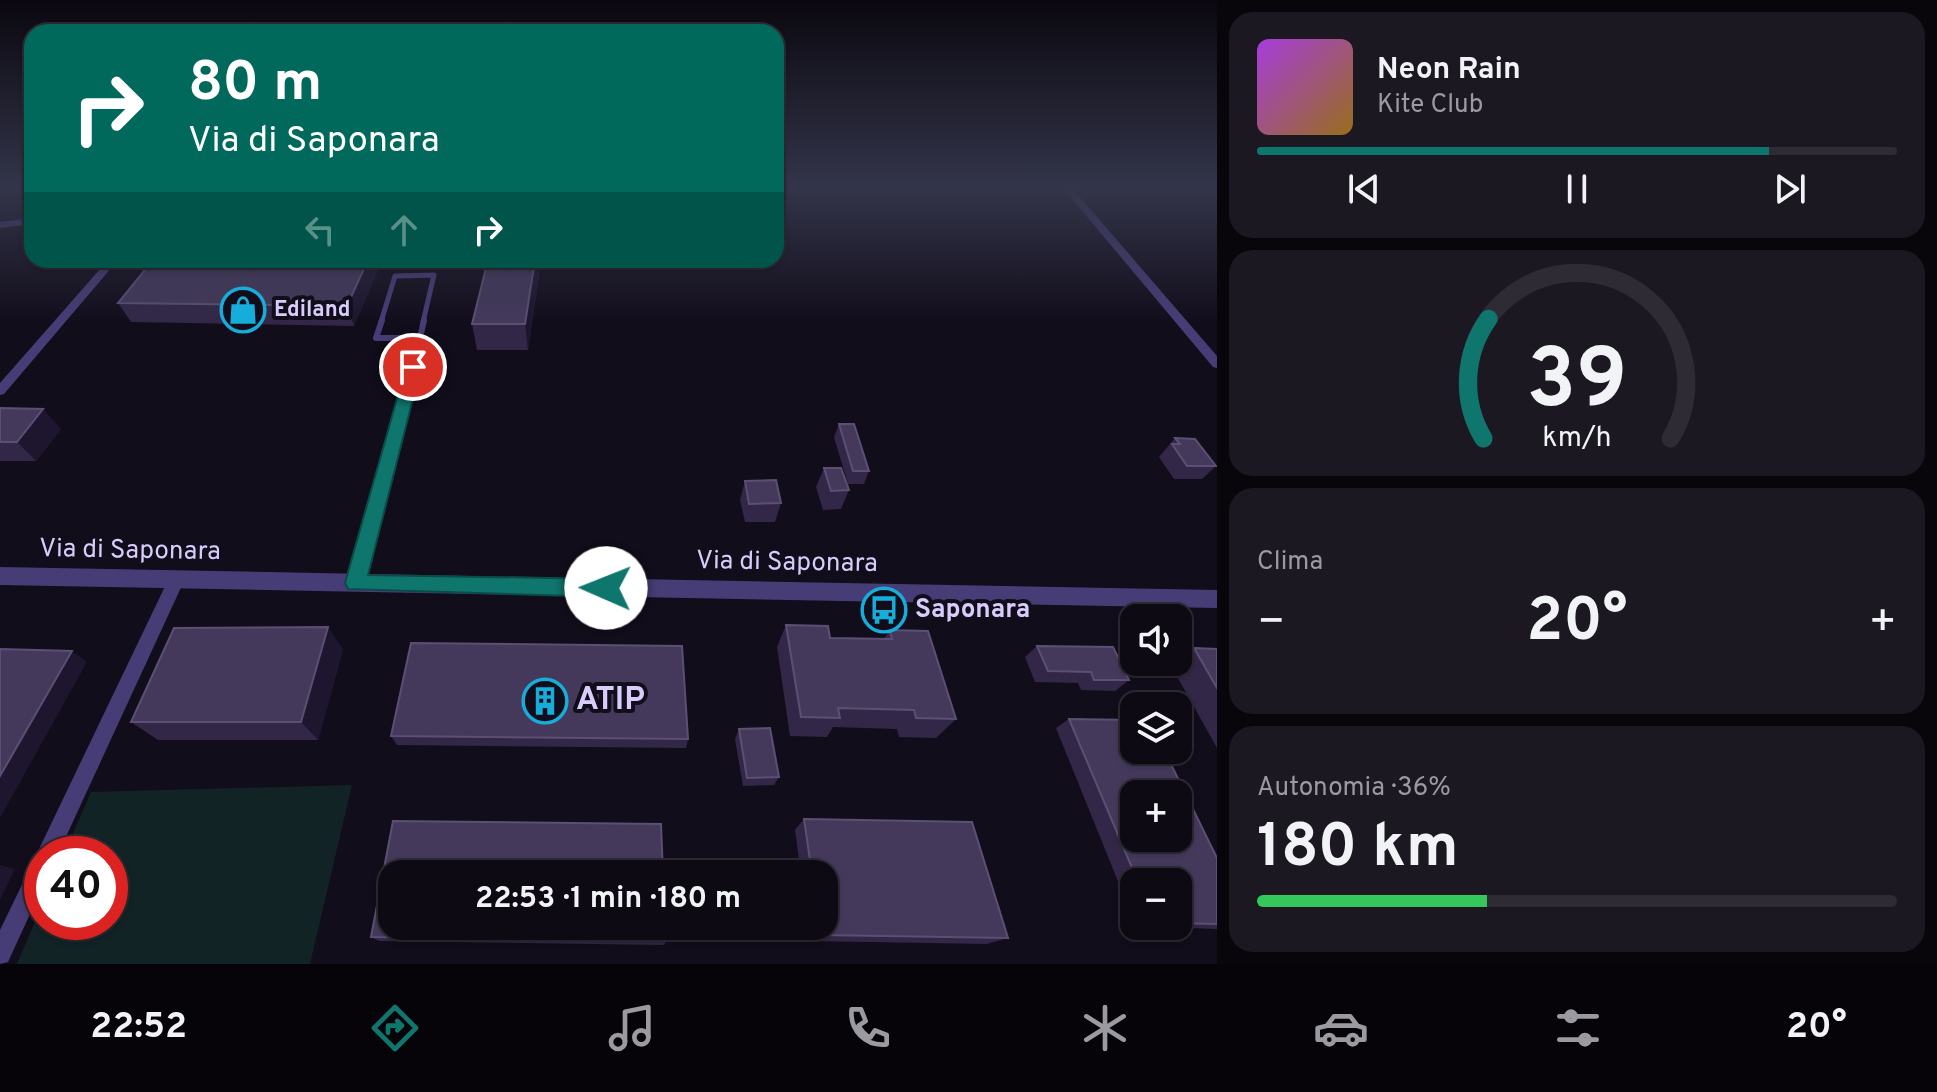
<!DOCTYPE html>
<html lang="it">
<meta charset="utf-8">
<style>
body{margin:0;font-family:Overpass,sans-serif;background:#1c1822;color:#f1f3f6;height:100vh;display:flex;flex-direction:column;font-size:30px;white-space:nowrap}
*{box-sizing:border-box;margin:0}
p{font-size:26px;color:#9b9aa0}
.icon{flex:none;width:44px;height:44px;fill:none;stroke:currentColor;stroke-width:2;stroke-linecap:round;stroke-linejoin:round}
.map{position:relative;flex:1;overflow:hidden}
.sheet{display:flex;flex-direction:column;gap:12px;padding:12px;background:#08060b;width:720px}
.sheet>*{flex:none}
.guide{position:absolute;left:24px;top:24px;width:760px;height:244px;border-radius:24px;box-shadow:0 2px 6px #0004,0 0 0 2px #2e2b34;background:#00695c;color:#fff;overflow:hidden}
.controls{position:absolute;left:1120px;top:604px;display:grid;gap:16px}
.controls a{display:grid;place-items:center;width:72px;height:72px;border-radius:16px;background:#0e0a14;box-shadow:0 2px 6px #0004,0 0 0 2px #2e2b34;font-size:40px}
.speed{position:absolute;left:24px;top:836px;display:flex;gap:16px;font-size:40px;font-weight:700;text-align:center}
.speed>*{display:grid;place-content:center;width:104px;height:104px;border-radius:50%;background:#0e0a14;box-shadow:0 2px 6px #0004,0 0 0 2px #2e2b34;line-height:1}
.speed .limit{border:12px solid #d22;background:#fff;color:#111}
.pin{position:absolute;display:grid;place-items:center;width:68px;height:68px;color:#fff;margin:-34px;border:4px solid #fff;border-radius:50%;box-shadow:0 2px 8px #0007}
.me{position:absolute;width:88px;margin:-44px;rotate:271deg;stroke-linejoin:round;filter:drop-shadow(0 0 6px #0008)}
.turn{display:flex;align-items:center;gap:28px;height:168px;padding:0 32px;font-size:36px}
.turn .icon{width:104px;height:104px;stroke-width:2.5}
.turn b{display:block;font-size:56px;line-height:68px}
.lanes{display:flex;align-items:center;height:76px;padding:0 32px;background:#0003;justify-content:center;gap:40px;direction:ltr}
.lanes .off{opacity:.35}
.big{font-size:60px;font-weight:700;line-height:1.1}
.sheet .tile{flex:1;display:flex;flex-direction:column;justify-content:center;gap:12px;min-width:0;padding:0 28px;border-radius:24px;background:#1c1822}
.sheet .dial{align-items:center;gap:0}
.dial svg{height:208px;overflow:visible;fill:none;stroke:#2e2b34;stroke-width:7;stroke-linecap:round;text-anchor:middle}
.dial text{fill:#f1f3f6;stroke:none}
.song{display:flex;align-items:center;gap:24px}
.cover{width:96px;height:96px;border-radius:12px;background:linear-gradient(135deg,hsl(280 70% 55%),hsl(40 70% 35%))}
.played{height:8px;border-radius:4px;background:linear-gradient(90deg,#0f766e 80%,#2e2b34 80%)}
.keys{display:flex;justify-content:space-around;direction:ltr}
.heat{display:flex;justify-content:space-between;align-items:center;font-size:44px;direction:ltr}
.charge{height:12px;border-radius:6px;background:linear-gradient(90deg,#34c759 36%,#2e2b34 0)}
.trip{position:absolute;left:378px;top:860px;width:460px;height:80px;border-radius:24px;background:#0e0a14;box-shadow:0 2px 6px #0004,0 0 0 2px #2e2b34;font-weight:700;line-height:80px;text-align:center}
.tabs{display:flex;height:128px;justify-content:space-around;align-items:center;background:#060408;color:#9b9aa0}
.tabs .icon{width:56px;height:56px}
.tabs .selected{color:#0f766e}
.tabs b{font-size:36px;color:#f1f3f6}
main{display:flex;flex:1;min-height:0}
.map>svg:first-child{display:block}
.green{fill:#112325}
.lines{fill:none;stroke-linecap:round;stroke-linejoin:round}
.service-far2{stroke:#473d76;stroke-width:5}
.service-far1{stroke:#473d76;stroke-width:6}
.service{stroke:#473d76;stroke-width:8}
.minor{fill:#473d76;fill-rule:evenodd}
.tertiary{fill:#473d76;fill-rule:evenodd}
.wall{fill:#322747}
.shaded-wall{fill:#1e152e}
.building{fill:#44395b;stroke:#5b5074;stroke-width:2;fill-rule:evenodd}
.route{fill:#0f766e;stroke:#0a4d48;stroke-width:2}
.labels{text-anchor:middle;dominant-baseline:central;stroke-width:8;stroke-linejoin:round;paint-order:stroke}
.far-poi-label{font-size:22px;font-weight:bold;fill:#d8cdfa;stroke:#120d1b;text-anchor:start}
.street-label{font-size:26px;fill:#d8cdfa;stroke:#120d1b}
.poi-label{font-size:26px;font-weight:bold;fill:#d8cdfa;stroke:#120d1b;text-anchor:start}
.near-poi-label{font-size:32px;font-weight:bold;fill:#d8cdfa;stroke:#120d1b;text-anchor:start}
</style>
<main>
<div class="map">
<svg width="1217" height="964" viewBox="0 0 1217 964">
<rect width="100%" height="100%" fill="#120d1b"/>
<path class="green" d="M352,785L310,964H17L42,905V922H110V854H64L91,792Z"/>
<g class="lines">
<path class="service-far2" d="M381,322L395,276L434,275L423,322"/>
<g class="service-far1">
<path d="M382,320L376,338H420"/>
<path d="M420,338L424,320"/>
<path d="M382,489L420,338"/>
</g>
<path class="service" d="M356,580L382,487"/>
<g class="minor">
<path d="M1063,188H1072L1217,356V368L1213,367Z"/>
<path d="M32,218V224L0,228V222Z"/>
<path d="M108,260H118L4,394L0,395V383Z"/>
<path d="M176,574L182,576L184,581L58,854H42V888L8,962L0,964V930L35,858L38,856L40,847L170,576Z"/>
</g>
<path class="tertiary" d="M0,567L1217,590V608L0,585Z"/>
</g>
<g class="wall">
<path d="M153,260H378L380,265L354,326L131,322L118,303Z"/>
<path d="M488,260H537L539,276L528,350H477L472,324Z"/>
<path d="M0,408L61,429L36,461H0Z"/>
<path d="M839,424L869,471L864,484H848L834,437Z"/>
<path d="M1175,438L1216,466L1202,479H1174L1159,457Z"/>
<path d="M824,468L849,490L841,509L823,510L816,487Z"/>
<path d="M745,481L781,503L775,522H745L740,500Z"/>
<path d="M786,625L830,638L884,639L890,630L956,719L936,738L899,737L897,729L833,727L827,737L790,736L777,647Z"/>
<path d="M1037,646L1129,680L1115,691L1081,690L1078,683L1035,682L1025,657Z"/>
<path d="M1194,648L1217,649V748L1170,664L1174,662H1178V659Z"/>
<path d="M343,649L318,740H158L131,722Z"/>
<path d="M1069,719L1217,858V929L1136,926H1178V882H1134V921L1056,728Z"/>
<path d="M739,729L779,777L774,785L743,786L735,739Z"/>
<path d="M391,736L688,739L686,748L397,745Z"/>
<path d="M804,819L1008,938L987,944L811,941L809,926H824V874H801L795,830Z"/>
<path d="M371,937L666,941L664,945L379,941Z"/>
</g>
<g class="shaded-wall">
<path d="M368,260H378L380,265L354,326L347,306Z"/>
<path d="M535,260H537L539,276L528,350L525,324Z"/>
<path d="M43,409L61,429L36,461L17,442Z"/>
<path d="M328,627L343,649L318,740L301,722Z"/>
<path d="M72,651L87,662L0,818V776Z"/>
<path d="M0,865L15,869L0,900Z"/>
</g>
<g class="building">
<path d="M153,260H368L347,306L118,303Z"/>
<path d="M488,260H535L525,324H472Z"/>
<path d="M0,408L43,409L17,442H0Z"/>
<path d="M839,424H854L869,471H853Z"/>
<path d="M1175,438L1195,439L1216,466H1187L1172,444H1180Z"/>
<path d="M824,468H841L849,490L831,491Z"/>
<path d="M776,480L781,503L749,504L745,481Z"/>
<path d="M786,625L828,626L830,638L892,639L890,630L928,631L956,719L916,718L914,710L838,708L840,718L801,717Z"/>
<path d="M328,627L301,722H131L174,628Z"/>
<path d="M411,643L682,646L688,739L391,736Z"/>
<path d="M1037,646L1113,647L1129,680H1094L1091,672L1048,671Z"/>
<path d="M1194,648L1217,649V688Z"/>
<path d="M0,649L72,651L0,776Z"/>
<path d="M1069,719L1134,720V750H1164L1217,858V924L1178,923V882H1138ZM1134,794H1178V838H1134Z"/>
<path d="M770,728L779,777L747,778L739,729Z"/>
<path d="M804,819L972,822L1008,938L822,935L821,926H824V874H812Z"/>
<path d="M393,821L661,824L663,874H392V926H665L666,941L371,937Z"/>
</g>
<linearGradient id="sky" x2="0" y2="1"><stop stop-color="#0a070f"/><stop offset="0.58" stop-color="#33354a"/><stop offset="1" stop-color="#33354a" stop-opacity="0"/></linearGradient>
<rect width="1217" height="323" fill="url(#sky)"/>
<path class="route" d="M413,361L421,367L368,575L606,579L613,582L616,588L613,594L606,597L348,589L345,583L406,367Z"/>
<defs>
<g id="shop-ring" transform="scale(2.3)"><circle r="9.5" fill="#120d1b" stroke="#17addb" stroke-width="1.5"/><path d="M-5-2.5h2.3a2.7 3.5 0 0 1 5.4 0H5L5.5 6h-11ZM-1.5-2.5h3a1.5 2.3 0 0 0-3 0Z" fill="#17addb"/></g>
<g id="bus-ring" transform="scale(2.3)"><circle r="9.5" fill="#120d1b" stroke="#17addb" stroke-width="1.5"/><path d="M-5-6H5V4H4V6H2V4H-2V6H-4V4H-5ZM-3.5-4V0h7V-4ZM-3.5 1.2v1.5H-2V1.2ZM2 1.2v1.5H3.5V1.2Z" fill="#17addb"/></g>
<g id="building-ring" transform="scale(2.3)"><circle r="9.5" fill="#120d1b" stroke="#17addb" stroke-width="1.5"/><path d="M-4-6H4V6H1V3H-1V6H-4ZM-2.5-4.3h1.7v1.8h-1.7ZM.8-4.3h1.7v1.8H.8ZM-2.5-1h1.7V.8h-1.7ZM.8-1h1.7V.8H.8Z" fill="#17addb"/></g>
</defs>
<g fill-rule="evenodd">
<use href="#shop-ring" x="243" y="310"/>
<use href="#bus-ring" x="884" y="610"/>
<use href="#building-ring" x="545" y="701"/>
</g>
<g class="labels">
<g class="far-poi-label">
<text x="274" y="310">Ediland</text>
</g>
<g class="street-label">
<text transform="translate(130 551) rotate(1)">Via di Saponara</text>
<text transform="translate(787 563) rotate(1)">Via di Saponara</text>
</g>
<g class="poi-label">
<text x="915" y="610">Saponara</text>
</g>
<g class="near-poi-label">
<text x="576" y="701">ATIP</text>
</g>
</g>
</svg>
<div class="controls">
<a><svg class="icon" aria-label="sound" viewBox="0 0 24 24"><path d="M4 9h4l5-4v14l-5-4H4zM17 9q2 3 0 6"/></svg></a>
<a><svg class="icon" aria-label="layers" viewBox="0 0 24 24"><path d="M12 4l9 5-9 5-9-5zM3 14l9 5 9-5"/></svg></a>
<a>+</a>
<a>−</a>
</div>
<div class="speed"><div class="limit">40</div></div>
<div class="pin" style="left:413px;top:367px;background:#d93025"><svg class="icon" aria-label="arrive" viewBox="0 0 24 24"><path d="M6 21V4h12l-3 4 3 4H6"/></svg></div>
<svg class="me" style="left:606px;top:588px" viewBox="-20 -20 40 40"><circle r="19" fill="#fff"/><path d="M0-13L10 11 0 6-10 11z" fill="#0f766e"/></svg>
<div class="trip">22:53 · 1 min · 180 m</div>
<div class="guide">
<div class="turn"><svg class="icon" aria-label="right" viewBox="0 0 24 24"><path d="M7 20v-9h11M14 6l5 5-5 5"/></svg><div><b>80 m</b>Via di Saponara</div></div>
<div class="lanes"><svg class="icon off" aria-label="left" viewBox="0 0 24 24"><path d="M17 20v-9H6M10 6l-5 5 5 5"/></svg><svg class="icon off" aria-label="ahead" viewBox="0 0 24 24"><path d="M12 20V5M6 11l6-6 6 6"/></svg><svg class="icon" aria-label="right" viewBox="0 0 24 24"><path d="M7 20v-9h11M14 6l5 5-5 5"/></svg></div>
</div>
</div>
<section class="sheet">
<div class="tile">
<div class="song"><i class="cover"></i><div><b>Neon Rain</b><p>Kite Club</p></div></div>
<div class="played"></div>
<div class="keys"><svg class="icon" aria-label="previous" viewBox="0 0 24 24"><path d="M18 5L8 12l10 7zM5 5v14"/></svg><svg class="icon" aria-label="pause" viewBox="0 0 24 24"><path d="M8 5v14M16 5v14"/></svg><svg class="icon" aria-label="next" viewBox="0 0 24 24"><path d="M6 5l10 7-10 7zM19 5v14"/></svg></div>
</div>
<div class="tile dial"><svg viewBox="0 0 100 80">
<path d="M14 69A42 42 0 1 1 86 69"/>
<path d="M14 69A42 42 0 0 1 16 23" stroke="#0f766e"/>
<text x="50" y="56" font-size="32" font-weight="700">39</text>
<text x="50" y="72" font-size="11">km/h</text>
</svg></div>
<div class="tile"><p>Clima</p>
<div class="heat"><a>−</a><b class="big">20°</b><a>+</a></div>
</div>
<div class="tile"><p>Autonomia · 36%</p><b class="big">180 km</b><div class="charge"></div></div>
</section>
</main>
<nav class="tabs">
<b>22:52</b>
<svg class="icon selected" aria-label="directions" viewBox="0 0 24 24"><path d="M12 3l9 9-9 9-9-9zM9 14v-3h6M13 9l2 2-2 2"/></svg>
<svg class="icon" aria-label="music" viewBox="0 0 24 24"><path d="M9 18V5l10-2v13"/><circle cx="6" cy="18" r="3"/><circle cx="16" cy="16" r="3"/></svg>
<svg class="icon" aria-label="phone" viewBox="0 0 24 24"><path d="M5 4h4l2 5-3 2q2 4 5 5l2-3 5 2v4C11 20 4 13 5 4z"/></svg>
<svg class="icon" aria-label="climate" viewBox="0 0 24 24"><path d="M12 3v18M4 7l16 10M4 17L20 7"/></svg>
<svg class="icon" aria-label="car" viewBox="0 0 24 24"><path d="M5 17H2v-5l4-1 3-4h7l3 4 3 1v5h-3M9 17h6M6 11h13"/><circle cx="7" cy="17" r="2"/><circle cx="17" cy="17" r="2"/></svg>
<svg class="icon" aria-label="filters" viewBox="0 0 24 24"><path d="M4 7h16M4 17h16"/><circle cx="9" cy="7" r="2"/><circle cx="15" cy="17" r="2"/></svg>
<b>20°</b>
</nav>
